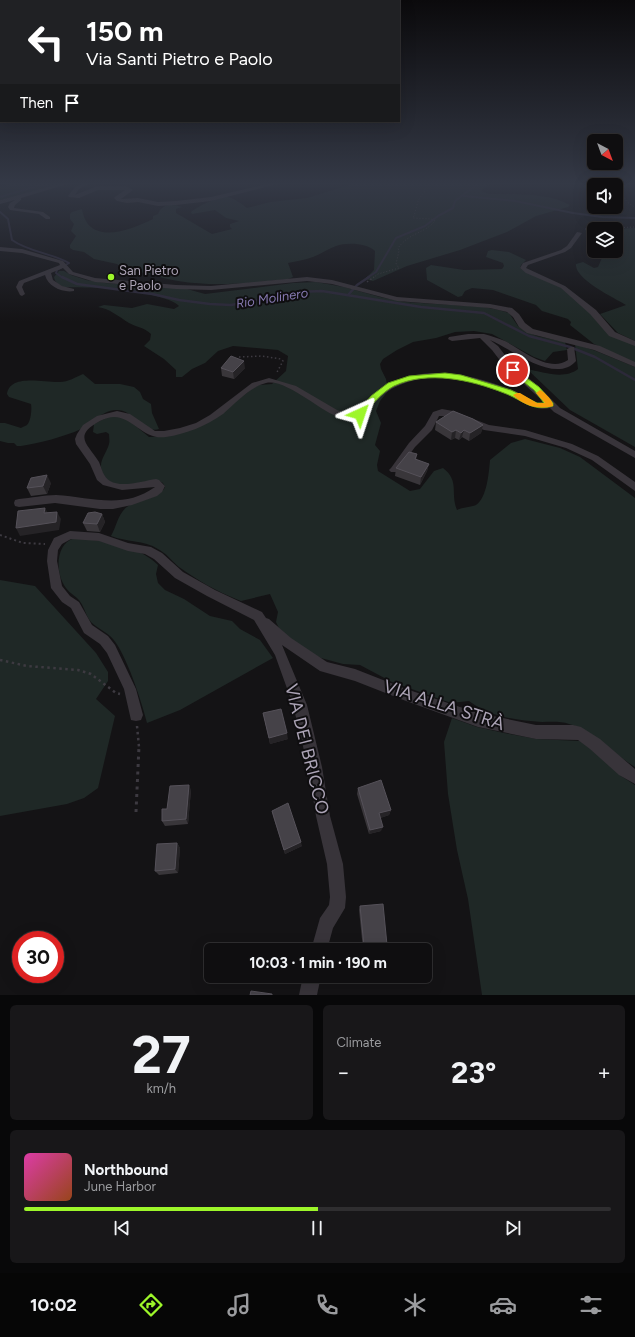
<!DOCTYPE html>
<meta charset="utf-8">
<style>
body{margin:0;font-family:Figtree,sans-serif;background:#181719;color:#f1f3f6;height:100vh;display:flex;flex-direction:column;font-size:15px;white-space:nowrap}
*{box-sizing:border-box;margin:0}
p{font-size:13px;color:#9b9c9f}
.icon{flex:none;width:22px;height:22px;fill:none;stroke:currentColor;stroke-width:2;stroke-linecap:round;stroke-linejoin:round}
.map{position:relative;height:995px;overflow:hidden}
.panel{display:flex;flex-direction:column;gap:10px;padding:10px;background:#080809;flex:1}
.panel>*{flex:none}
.banner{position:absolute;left:0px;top:0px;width:400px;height:122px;box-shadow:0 4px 16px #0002,0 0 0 1px #2f2e30;background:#202124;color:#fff;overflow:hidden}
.needle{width:26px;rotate:139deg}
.controls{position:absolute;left:587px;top:134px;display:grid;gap:8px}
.controls a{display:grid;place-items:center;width:36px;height:36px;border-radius:6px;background:#0f0e10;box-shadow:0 4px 16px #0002,0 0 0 1px #2f2e30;font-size:20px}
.speed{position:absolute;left:12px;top:931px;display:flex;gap:8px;font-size:20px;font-weight:700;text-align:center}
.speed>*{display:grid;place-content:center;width:52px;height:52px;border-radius:50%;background:#0f0e10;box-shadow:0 4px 16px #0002,0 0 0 1px #2f2e30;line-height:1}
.speed .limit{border:6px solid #d22;background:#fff;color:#111}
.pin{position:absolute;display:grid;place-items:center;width:34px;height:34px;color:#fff;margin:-17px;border:2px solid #fff;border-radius:50%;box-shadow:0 1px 4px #0007}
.me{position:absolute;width:44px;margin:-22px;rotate:42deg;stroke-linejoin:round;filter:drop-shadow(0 0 3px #0008)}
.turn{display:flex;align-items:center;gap:14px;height:84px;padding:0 20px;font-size:18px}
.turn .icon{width:52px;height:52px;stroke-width:2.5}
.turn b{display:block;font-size:28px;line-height:34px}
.then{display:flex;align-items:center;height:38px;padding:0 20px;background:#0003;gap:8px;font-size:15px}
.big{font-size:30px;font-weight:700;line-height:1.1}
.panel .tile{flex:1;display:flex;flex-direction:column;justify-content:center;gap:6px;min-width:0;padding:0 14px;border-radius:6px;background:#181719}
.panel .dial{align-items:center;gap:0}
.dial b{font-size:52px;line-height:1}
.song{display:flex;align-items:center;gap:12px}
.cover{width:48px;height:48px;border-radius:6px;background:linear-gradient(135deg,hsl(320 70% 55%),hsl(20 70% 35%))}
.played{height:4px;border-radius:2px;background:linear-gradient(90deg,#9df62a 50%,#2f2e30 50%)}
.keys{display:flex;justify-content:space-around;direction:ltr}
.heat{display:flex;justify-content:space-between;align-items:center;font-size:22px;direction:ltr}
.panel .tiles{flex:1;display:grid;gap:10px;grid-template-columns:1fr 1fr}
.tile:last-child{grid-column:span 2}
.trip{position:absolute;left:204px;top:943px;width:228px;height:40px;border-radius:6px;background:#0f0e10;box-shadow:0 4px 16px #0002,0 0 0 1px #2f2e30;font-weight:700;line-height:40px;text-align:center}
.tabs{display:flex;height:64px;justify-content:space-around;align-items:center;background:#060606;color:#9b9c9f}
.tabs .icon{width:28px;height:28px}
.tabs .selected{color:#9df62a}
.tabs b{font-size:18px;color:#f1f3f6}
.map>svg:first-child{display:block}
.green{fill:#1f2826}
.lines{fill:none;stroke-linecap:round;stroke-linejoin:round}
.stream-far1{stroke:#2c2939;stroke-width:2}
.stream{stroke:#2c2939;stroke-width:2.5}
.path-far4{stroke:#3d3a41;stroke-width:1;stroke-dasharray:1 2;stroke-linecap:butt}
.path-far3{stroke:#3d3a41;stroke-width:1.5;stroke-dasharray:1.5 2.5;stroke-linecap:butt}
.path-far2{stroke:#3d3a41;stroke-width:2;stroke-dasharray:2 3;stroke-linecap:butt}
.path-far1{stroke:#3d3a41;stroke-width:2.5;stroke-dasharray:2.5 3.5;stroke-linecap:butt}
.path{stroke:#3d3a41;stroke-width:3;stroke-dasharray:3 4.5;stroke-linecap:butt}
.street{fill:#38343a;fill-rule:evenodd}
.wall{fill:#39363a}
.shaded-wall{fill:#252326}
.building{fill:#454248;stroke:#555159}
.route{fill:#9df62a;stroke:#66a01b}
.slow{fill:#f59e0b}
.poi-dot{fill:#9df62a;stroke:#0f0e10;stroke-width:1.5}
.labels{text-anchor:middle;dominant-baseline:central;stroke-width:4;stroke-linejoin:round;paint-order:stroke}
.far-poi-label{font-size:13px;fill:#aca4b6;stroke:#0f0e10;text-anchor:start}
.far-water-label{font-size:13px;font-style:italic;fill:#877ab2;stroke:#0f0e10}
.near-street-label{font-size:18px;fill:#aca4b6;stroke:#0f0e10}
</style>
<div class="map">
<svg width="635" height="995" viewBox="0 0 635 995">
<rect width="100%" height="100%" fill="#141315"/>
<g class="green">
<path d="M16,183H63L0,200V187Z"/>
<path d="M356,183H491L481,191L489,194C515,195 547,192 570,205L568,207L536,216L507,232L460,250L407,266L373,281L365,279L374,270L375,251C367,243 347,242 336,246C328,249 321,254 313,257C305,260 296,261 288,263L293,277L288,279C251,283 215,287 178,281C160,278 142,271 124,269L117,264L94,259L84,252L73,250L70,248V245L76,236L71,231L74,224L70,219V214L72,212L82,209C88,247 131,230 153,219V216L158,214C162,203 173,204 182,207L176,209V213L212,234L232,229L230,227V224L239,221L226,218L215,210L192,214L191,212C198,206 217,197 227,197C234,198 242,204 247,208L270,202L307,198Z"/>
<path d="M635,228V341L618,333L600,314L626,305C614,298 574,279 576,264L583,262L594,268L598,267L605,251H616V229H614Z"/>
<path d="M492,250L509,252L526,260L521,265L520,268L523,270L562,288L589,311L600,325L635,345V363L594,344L570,325L571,322L568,319L542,311L536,305L493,290L472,288L465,291L462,296L458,297L427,280L426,268L431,265L464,270L502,269L504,266L503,263L486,257L488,251Z"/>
<path d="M59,271H64L71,275L86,280L105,283L187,289L205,294L293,283L316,282L344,287L380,297L405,302L484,307L499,310L509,313L518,326L527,332L537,336L565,342L567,350L553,352L545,361L534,357L492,334L474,331L455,332L436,338L413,342L397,350L383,359L380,364L381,369L386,379L388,391L380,401L376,411L381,423L375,445L380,451L377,465L378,471L410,491L420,489L434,471L443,468C460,481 450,493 457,510C463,507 471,507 476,505C487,498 489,472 490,460L511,443L525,439L560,448L580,457L635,498V767C612,753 595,731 569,724C561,721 550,722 542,722C516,720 490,717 469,701L451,703L392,682L360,665L343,664L321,658L299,647L279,628L276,622L278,612L270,594L241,601L236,599C216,591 197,580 179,567C172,561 166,553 158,549C144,540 126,542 111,536C117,526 118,511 130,505C140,500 160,498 165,487C160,468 119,499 104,476C96,463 106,455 109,444C110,441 109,437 109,434L106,432L97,434L93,432L94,424L110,416L126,418L149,437L171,436L218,416L253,388L259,385L272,384L286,371L288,356L278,350L233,346L218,351L205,363L192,369L182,377H176V370L164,359L144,346L150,340L151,334C144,327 136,327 129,323C118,316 110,309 98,307L104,305L132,308L147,304L174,309L179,306C173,298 132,290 120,289C102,287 83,288 64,287C59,285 55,283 54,277Z"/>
<path d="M575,344L596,351L635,367V447L570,410L527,369C543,372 564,380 578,369Z"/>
<path d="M83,374L95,384H120L134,387L140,392L143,399L151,404L152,413L159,429C144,434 133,409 116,410C101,411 93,423 81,429C64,437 39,443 21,446H17L14,443H8L0,441V423H5L21,428C21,428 27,425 27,425C31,421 32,409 31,404L9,397L7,394C10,373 45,383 60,382C68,382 76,377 83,374Z"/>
<path d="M74,538C102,541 137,544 158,565L156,574L158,583L165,590L184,599L210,616L232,621L240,629L260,640L273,658L180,710L147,723C142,702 126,654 113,639C107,632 97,628 91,622C86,616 85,609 81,603C77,596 70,594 66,588C55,574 55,544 74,538Z"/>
<path d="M0,580L35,586L96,653L108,672V681L96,699L115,716L98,788L84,798L67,804L0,816Z"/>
<path d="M452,718L477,727L504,733L537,739L580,741L591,749L621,776L635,785V995H482L468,899L457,850L448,794L444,742Z"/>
</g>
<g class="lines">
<g class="stream-far1">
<path d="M464,196L515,201L573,213L602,217L635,218"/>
<path d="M0,197L47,183"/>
<path d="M0,212L8,219L12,240C29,252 51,253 69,263L57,270L56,273L63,278"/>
<path d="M367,278L376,272L396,238L425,226L438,216L453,208L455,201L479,183"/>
</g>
<g class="stream">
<path d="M62,277L77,284L152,294L179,300L210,304L231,305L298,292L322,291L421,307L484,313L529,336L570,347L595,357L635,380"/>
<path d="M348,295L357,285L369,277"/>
</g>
<g class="path-far4">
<path d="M629,183L623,187C622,197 626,203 635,207"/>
<path d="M585,229L635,227"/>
<path d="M373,278L378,274L399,268L396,264L399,251L398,248C410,232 424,234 435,221L431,219L413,218C417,210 416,199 424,193L426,183"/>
</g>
<g class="path-far3">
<path d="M367,282L374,277"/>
<path d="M239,357L262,356L281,359L283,361L276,374"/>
</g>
<path class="path-far2" d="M0,535L23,543L45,544"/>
<g class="path-far1">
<path d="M0,660L27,666L78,670L91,674L116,693L120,694"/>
<path d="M137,726L139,747"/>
</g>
<path class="path" d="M136,812L139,746"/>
<g class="street">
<path d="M62,183H71L21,198V200L15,205L14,208L43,212L50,217V219H46L39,214L10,210L8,207L10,203L15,200L0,204V200Z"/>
<path d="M83,183H90L79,189L75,195L97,186H126L133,190L121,199L138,198L158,202L176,201L211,197L271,183H281L211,201L176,205L158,206L138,202L127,203L117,201L114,198L115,197L125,190H98L79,198L69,197L68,196L75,187Z"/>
<path d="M577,232L582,233L571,248L565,252L528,265L526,268L565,286L596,310L615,332L635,341V346L609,336L590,314L561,288L526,273L520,268L523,263L561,250L567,246Z"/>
<path d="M0,247L22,249L63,261L73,272L95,278L176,285L211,286L307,277L332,280L397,297L490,304L512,308L519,314L525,323L533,329L600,346L635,362V367L594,350L527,333L519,327L513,317L507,312L490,308L397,301L332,284L307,281L211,290L176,289L95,282L69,274L63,268L51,273L53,280L62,286L74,289V291C63,293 48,287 45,275L24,283L22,287L25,294L22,296L20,295L16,287L19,281L60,265L59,263L22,253L0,251Z"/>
<path d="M484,334C491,336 498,338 505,341C522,350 549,373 568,360L567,349L571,347H574L576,361C555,385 512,349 490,340L498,346L511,363L539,387L560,408L635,451V458L554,412L550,408C532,412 517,397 501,391C478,383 455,377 431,378C415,379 400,383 387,392C371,402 364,425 341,418C322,413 286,378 266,383C250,387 236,403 223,414C206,426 186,434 166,437C138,441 129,405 100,421C72,436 88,444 99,462C102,469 103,477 110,481C122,488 143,481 156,479L159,480L165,486L162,492L157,496L132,505L113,509H100L55,503L19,507L15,506L14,503L15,500L19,499C31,498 44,495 56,495C91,497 123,510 155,487L122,490L103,485L97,480L90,464L76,444L75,439L77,434L83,425L97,416L117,411L130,414L155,431H164L180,428L196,423L210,415L252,383L269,378L296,386L337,410L348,414C361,414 370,396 380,389C396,379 414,374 432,373C460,372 487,380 512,390C523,394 533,405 545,403L505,367L492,350L480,338L452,341L448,339L449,337L468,334Z"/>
<path d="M442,409L453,411L489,425L525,430L572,444L598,456L635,482V491L592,460L566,448L525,436L484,430L448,416H439L432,430L415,447L397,472H391L389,470L391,468L409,443L425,426L433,412Z"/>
<path d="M70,531L99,533L128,543L151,547L162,553L183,572L215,590L262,612L266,618L269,619L291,638L327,662L355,669L406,689L478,713L536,725H573L581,727L600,739L635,769V784L619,775L590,749L578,740L536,739L478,727L406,701L355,681L320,671L282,645L307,705L322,767L330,816L343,864L346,897L345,908L333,928L327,950H311L320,918L329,905L330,897L327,864L316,816L308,767L293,705L275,655L254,620L207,596L175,578L154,559L145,554L128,551L99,541L71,539L62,544L58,550L57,561L62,586L70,596L79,602L92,625L108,636L115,645L136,689L143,715L141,720L136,721L131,720L124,689L107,653L100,644L84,633L71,608L62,602L51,588L47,561L48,550L54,538Z"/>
<path d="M303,976H321L317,995H299Z"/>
</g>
</g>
<g class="wall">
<path d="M221,368H245L234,379L222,376Z"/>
<path d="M436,422L483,425L481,433L469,441L462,437L459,440L455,438L451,440L435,430Z"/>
<path d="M417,454L416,460L429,464L427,471L420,485L395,476L396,468Z"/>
<path d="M51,483L47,494L31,496L27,488Z"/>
<path d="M102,514L105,522L100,532L87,531L83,523Z"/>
<path d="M263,713L288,739L270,744Z"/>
<path d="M358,788L391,810L389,815L380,818L381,831L369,834L357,794Z"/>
<path d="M191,790L188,824L165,826L162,821Z"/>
<path d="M272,811L302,846L285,854L273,816Z"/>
<path d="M177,843L180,848L178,873L159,875L155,871Z"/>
<path d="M360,906L387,945L386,947L363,949L359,910Z"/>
</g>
<g class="shaded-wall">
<path d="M244,361L245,368L234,379L233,372Z"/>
<path d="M483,425L481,433L469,441L470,433Z"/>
<path d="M456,430L455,438L451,440L452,432Z"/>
<path d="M464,430L462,437L459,440L461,433Z"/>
<path d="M429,464L427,471L420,485L421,477Z"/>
<path d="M47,475L51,483L47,494L43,486Z"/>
<path d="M45,508L49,515L44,513Z"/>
<path d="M57,512L61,519L59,530L20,536L16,528Z"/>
<path d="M102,514L105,522L100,532L97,524Z"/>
<path d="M287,733L288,739L270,744L269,738Z"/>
<path d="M189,785L191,790L188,824L186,819Z"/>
<path d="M391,810L389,815L378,819L379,813Z"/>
<path d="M383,827L381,831L369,834L370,830Z"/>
<path d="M301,842L302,846L285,854L284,850Z"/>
<path d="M177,843L180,848L178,873L175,869Z"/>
</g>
<g class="building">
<path d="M231,356L244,361L233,372L221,368Z"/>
<path d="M453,411L473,419L483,425L470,433L464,430L461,433L456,430L452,432L436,422Z"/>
<path d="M409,452L417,454L415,459L429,464L421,477L396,468Z"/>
<path d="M47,475L43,486L27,488L31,478Z"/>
<path d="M45,508L44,513L57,512L56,522L16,528L18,511Z"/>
<path d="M95,512L102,514L97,524L83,523L88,513Z"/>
<path d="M281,709L287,733L269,738L263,713Z"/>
<path d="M381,780L391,810L379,813L383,827L370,830L358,788Z"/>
<path d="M189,785L186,819L162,821V809H167L170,786Z"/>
<path d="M288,803L301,842L284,850L272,811Z"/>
<path d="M177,843L175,869L155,871L157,844Z"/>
<path d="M383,904L387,945L364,946L360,906Z"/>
<path d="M251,991L272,994V995H250Z"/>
</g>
<linearGradient id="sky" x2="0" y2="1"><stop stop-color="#0b0a0c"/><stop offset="0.57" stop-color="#343946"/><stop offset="1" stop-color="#343946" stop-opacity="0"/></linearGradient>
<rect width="635" height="322" fill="url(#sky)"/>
<path class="route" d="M513,368L539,387L553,403V406C531,412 523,400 504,393C471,380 428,370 394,386C381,393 372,405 363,415H357L356,414L371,396L388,383L409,376L445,373L461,375L511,390L537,403H544L534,390L511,372V369Z"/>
<path class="slow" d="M540,390C545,392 554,402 553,406C538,410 524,406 513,395L517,393H520L537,403H545L536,393Z"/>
<circle class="poi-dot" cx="111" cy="277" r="4"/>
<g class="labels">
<g class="far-poi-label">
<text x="119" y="270">San Pietro<tspan x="119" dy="15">e Paolo</tspan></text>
</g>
<g class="far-water-label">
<text transform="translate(272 298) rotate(-9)">Rio Molinero</text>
</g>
<g class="near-street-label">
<text transform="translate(444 705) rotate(18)">VIA ALLA STRÀ</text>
<text transform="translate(307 749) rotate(76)">VIA DEI BRICCO</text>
</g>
</g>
</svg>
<div class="controls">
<a><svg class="needle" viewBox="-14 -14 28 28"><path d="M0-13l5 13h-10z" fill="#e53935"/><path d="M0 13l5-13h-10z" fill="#9b9c9f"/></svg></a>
<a><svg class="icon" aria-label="sound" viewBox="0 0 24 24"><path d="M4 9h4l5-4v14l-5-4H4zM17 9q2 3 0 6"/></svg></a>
<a><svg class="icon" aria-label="layers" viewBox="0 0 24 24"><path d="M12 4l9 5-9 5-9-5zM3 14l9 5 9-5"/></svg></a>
</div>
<div class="speed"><div class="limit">30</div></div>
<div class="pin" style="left:513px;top:370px;background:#d93025"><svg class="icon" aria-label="arrive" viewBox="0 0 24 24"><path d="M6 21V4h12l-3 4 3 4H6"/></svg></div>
<svg class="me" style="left:360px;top:414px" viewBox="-20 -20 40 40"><path d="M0-17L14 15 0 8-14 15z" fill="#9df62a" stroke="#fff" stroke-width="4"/></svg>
<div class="trip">10:03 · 1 min · 190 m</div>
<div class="banner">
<div class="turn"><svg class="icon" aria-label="left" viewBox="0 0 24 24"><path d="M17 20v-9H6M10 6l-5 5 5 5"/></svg><div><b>150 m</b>Via Santi Pietro e Paolo</div></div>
<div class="then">Then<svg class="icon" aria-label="arrive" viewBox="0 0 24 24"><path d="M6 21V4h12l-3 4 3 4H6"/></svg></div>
</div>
</div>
<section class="panel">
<div class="tiles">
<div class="tile dial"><b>27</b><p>km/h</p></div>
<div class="tile"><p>Climate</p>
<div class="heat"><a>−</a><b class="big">23°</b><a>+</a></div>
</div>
<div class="tile">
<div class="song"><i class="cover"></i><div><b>Northbound</b><p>June Harbor</p></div></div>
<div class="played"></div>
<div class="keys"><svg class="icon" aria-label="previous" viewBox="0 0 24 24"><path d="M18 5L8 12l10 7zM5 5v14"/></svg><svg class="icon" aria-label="pause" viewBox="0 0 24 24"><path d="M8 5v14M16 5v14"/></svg><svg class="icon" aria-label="next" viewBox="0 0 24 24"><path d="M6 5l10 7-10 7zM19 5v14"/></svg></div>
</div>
</div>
</section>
<nav class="tabs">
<b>10:02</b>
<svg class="icon selected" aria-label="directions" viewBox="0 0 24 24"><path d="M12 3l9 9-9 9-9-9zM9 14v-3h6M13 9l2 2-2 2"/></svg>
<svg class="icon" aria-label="music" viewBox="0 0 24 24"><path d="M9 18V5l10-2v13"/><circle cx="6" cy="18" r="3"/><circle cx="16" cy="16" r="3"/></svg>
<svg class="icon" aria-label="phone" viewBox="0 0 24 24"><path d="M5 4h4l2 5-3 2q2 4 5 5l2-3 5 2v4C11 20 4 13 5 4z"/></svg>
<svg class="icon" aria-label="climate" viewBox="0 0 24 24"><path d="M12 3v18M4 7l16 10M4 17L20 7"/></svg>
<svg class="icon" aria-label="car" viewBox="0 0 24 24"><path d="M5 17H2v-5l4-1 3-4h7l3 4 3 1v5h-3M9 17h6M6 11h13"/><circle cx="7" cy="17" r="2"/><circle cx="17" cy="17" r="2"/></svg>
<svg class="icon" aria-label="filters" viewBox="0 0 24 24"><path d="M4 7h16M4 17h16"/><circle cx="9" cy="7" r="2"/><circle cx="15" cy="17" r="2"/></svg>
</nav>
